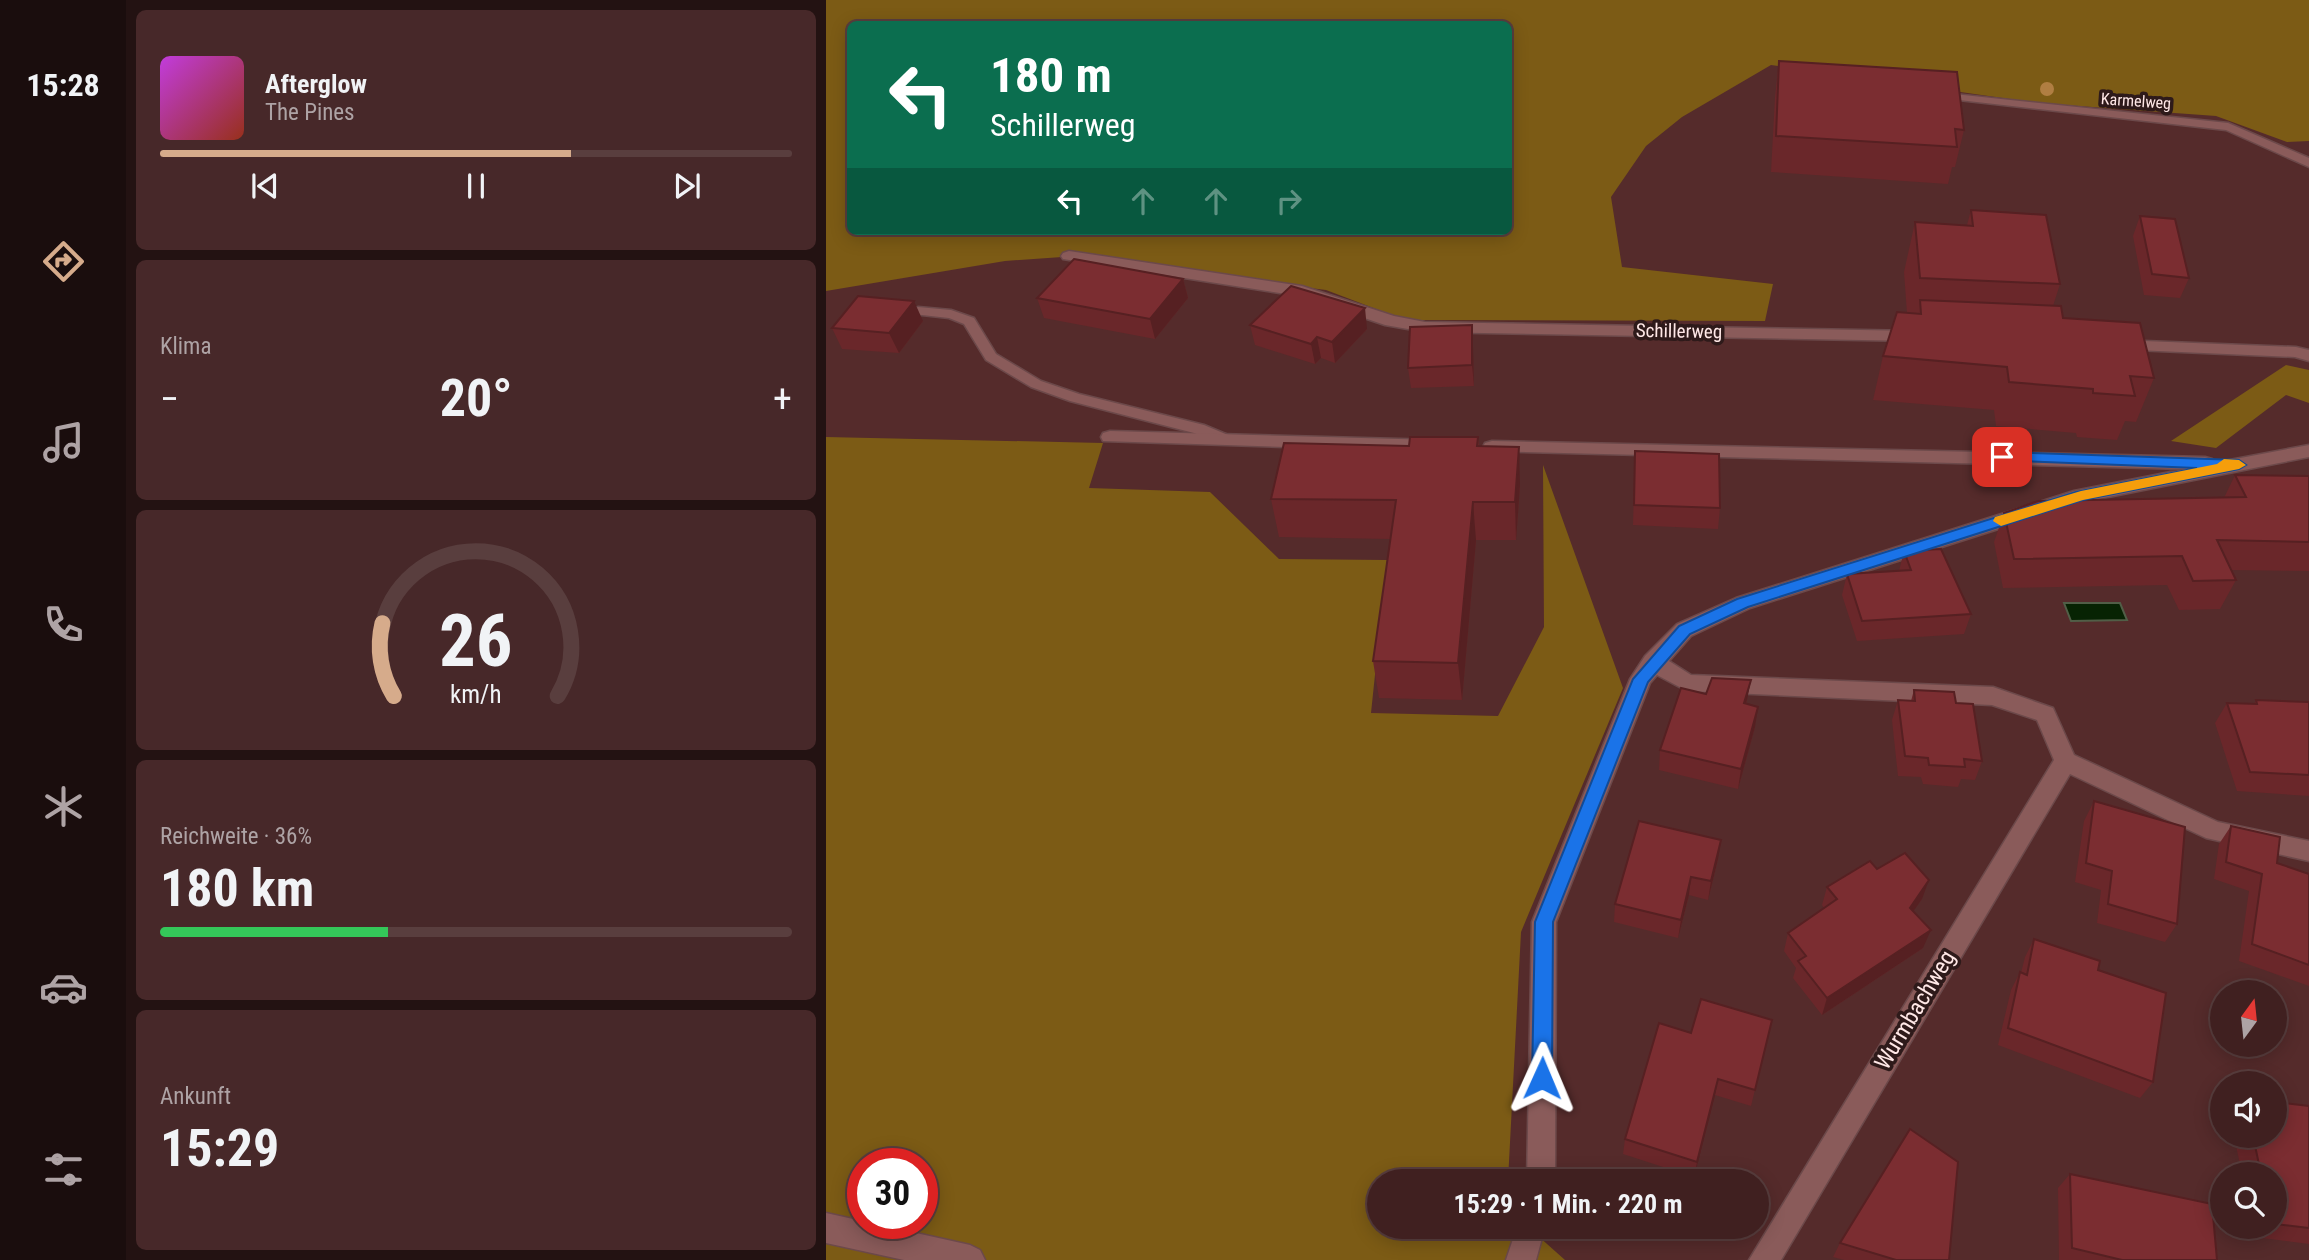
<!DOCTYPE html>
<html lang="de">
<meta charset="utf-8">
<style>
body{margin:0;font-family:"Roboto Condensed",sans-serif;background:#472829;color:#f1f3f6;height:100vh;display:flex;flex-direction:column;font-size:26px;white-space:nowrap}
*{box-sizing:border-box;margin:0}
p{font-size:23px;color:#aea3a5}
.icon{flex:none;width:38px;height:38px;fill:none;stroke:currentColor;stroke-width:2;stroke-linecap:round;stroke-linejoin:round}
.map{position:relative;flex:1;overflow:hidden}
.panel{display:flex;flex-direction:column;gap:10px;padding:10px;background:#231212;width:700px}
.panel>*{flex:none}
.hud{position:absolute;left:21px;top:21px;width:665px;height:214px;border-radius:10px;box-shadow:0 4px 18px #0003,0 0 0 2px #593e3e;background:#0b6e4f;color:#fff;overflow:hidden}
.needle{width:46px;rotate:15deg}
.fabs{position:absolute;left:1384px;top:980px;display:grid;gap:14px}
.fabs a{display:grid;place-items:center;width:77px;height:77px;border-radius:50%;background:#402020;box-shadow:0 4px 18px #0003,0 0 0 2px #593e3e;font-size:35px}
.speed{position:absolute;left:21px;top:1148px;display:flex;gap:14px;font-size:35px;font-weight:700;text-align:center}
.speed>*{display:grid;place-content:center;width:91px;height:91px;border-radius:50%;background:#402020;box-shadow:0 4px 18px #0003,0 0 0 2px #593e3e;line-height:1}
.speed .limit{border:10px solid #d22;background:#fff;color:#111}
.pin{position:absolute;display:grid;place-items:center;width:60px;height:60px;color:#fff;margin:-30px;border-radius:14px;box-shadow:0 4px 10px #0006}
.me{position:absolute;width:77px;margin:-38px;rotate:1deg;stroke-linejoin:round;filter:drop-shadow(0 0 5px #0008)}
.turn{display:flex;align-items:center;gap:24px;height:147px;padding:0 28px;font-size:32px}
.turn .icon{width:91px;height:91px;stroke-width:2.5}
.turn b{display:block;font-size:49px;line-height:60px}
.lanes{display:flex;align-items:center;height:66px;padding:0 28px;background:#0003;justify-content:center;gap:35px;direction:ltr}
.lanes .off{opacity:.35}
.big{font-size:52px;font-weight:700;line-height:1.1}
.panel .card{flex:1;display:flex;flex-direction:column;justify-content:center;gap:10px;min-width:0;padding:0 24px;border-radius:10px;background:#472829}
.panel .dial{align-items:center;gap:0}
.dial svg{height:182px;overflow:visible;fill:none;stroke:#593e3e;stroke-width:7;stroke-linecap:round;text-anchor:middle}
.dial text{fill:#f1f3f6;stroke:none}
.song{display:flex;align-items:center;gap:21px}
.cover{width:84px;height:84px;border-radius:10px;background:linear-gradient(135deg,hsl(290 70% 55%),hsl(10 70% 35%))}
.played{height:7px;border-radius:4px;background:linear-gradient(90deg,#d6ab8b 65%,#593e3e 65%)}
.keys{display:flex;justify-content:space-around;direction:ltr}
.heat{display:flex;justify-content:space-between;align-items:center;font-size:38px;direction:ltr}
.charge{height:10px;border-radius:5px;background:linear-gradient(90deg,#34c759 36%,#593e3e 0)}
.trip{position:absolute;left:541px;top:1169px;width:402px;height:70px;border-radius:35px;background:#402020;box-shadow:0 4px 18px #0003,0 0 0 2px #593e3e;font-weight:700;line-height:70px;text-align:center}
main{display:flex;flex:1;min-height:0}
.tab-bar{display:flex;flex-direction:column;width:126px;justify-content:space-around;align-items:center;background:#1a0d0d;color:#aea3a5}
.tab-bar .icon{width:49px;height:49px}
.tab-bar .selected{color:#d6ab8b}
.tab-bar b{font-size:32px;color:#f1f3f6}
.map>svg:first-child{display:block}
.green{fill:#7c5b15;fill-rule:evenodd}
.water{fill:#072303;stroke:#515e47;stroke-width:2}
.lines{fill:none;stroke-linecap:round;stroke-linejoin:round}
.lane-casing{stroke:#6c494a;stroke-width:3}
.street-casing{stroke:#6c494a;stroke-width:3}
.lane{fill:#8a5b5a;fill-rule:evenodd}
.street{fill:#8a5b5a;fill-rule:evenodd}
.tree{fill:#b07e42}
.wall{fill:#6a272a}
.shaded-wall{fill:#562022}
.building{fill:#7b2d31;stroke:#562022;stroke-width:2}
.route{fill:#1a73e8;stroke:#114b97;stroke-width:2}
.slow{fill:#f59e0b}
.labels{text-anchor:middle;dominant-baseline:central;stroke-width:7;stroke-linejoin:round;paint-order:stroke}
.far-street-label{font-size:16px;fill:#ffe8e7;stroke:#2e1a1a}
.street-label{font-size:19px;fill:#ffe8e7;stroke:#2e1a1a}
.near-street-label{font-size:23px;fill:#ffe8e7;stroke:#2e1a1a}
</style>
<main>
<nav class="tab-bar">
<b>15:28</b>
<svg class="icon selected" aria-label="directions" viewBox="0 0 24 24"><path d="M12 3l9 9-9 9-9-9zM9 14v-3h6M13 9l2 2-2 2"/></svg>
<svg class="icon" aria-label="music" viewBox="0 0 24 24"><path d="M9 18V5l10-2v13"/><circle cx="6" cy="18" r="3"/><circle cx="16" cy="16" r="3"/></svg>
<svg class="icon" aria-label="phone" viewBox="0 0 24 24"><path d="M5 4h4l2 5-3 2q2 4 5 5l2-3 5 2v4C11 20 4 13 5 4z"/></svg>
<svg class="icon" aria-label="climate" viewBox="0 0 24 24"><path d="M12 3v18M4 7l16 10M4 17L20 7"/></svg>
<svg class="icon" aria-label="car" viewBox="0 0 24 24"><path d="M5 17H2v-5l4-1 3-4h7l3 4 3 1v5h-3M9 17h6M6 11h13"/><circle cx="7" cy="17" r="2"/><circle cx="17" cy="17" r="2"/></svg>
<svg class="icon" aria-label="filters" viewBox="0 0 24 24"><path d="M4 7h16M4 17h16"/><circle cx="9" cy="7" r="2"/><circle cx="15" cy="17" r="2"/></svg>
</nav>
<section class="panel">
<div class="card">
<div class="song"><i class="cover"></i><div><b>Afterglow</b><p>The Pines</p></div></div>
<div class="played"></div>
<div class="keys"><svg class="icon" aria-label="previous" viewBox="0 0 24 24"><path d="M18 5L8 12l10 7zM5 5v14"/></svg><svg class="icon" aria-label="pause" viewBox="0 0 24 24"><path d="M8 5v14M16 5v14"/></svg><svg class="icon" aria-label="next" viewBox="0 0 24 24"><path d="M6 5l10 7-10 7zM19 5v14"/></svg></div>
</div>
<div class="card"><p>Klima</p>
<div class="heat"><a>−</a><b class="big">20°</b><a>+</a></div>
</div>
<div class="card dial"><svg viewBox="0 0 100 80">
<path d="M14 69A42 42 0 1 1 86 69"/>
<path d="M14 69A42 42 0 0 1 9 37" stroke="#d6ab8b"/>
<text x="50" y="56" font-size="32" font-weight="700">26</text>
<text x="50" y="72" font-size="11">km/h</text>
</svg></div>
<div class="card"><p>Reichweite · 36%</p><b class="big">180 km</b><div class="charge"></div></div>
<div class="card"><p>Ankunft</p><b class="big">15:29</b></div>
</section>
<div class="map">
<svg width="1483" height="1260" viewBox="0 0 1483 1260">
<rect width="100%" height="100%" fill="#552b2b"/>
<g class="green">
<path d="M0,0H1483V141L1461,142L1390,116L1211,103L945,65L856,117L820,146L785,197L796,267L947,284L939,321L579,320L500,290L236,257L179,261L0,291ZM24,24H682V231H24Z"/>
<path d="M1460,365L1483,370V403L1460,395L1390,448L1345,441Z"/>
<path d="M0,437L277,443L263,488L384,492L453,559L561,560L545,713L672,716L718,627L717,465L797,688L695,932L682,1181H553V1227H702L739,1260H0ZM37,1164H96V1223H37Z"/>
</g>
<path class="water" d="M1238,603H1294L1301,620L1245,621Z"/>
<g class="lines">
<g class="lane-casing">
<g id="lane">
<path d="M1128,94L1402,123L1483,158V167L1400,130L1124,99V95Z"/>
<path d="M92,307L125,310L148,318L170,354L215,381L253,394L378,425L402,435L405,439L397,444L368,433L244,401L205,387L160,360L138,324L123,318L87,314L85,311Z"/>
</g>
</g>
<g class="street-casing">
<g id="street">
<path d="M243,251L476,286L568,316L599,322L1090,331L1099,336L1090,341L599,332L559,325L473,296L237,259L235,256L237,253Z"/>
<path d="M1293,340L1470,347L1483,350V361L1469,357L1287,349L1284,345Z"/>
<path d="M284,431L610,440L617,442L619,446L617,450L610,452L277,441L275,437L277,433Z"/>
<path d="M666,441L1379,457L1386,459L1388,463L1483,445V457L1257,502L924,608L865,636L843,661L865,675L1167,687L1227,708L1248,755L1392,822L1483,841V861L1380,838L1244,774L955,1260H923L1228,760L1211,720L1166,705L861,691L831,675L824,683L730,922L729,1181H701L706,922L804,679L819,656L851,624L910,598L1248,491L1360,469L659,451L657,447L659,443Z"/>
<path d="M0,1213L144,1245L154,1250L159,1260H78L0,1243Z"/>
<path d="M691,1227H719L710,1260H680Z"/>
</g>
</g>
<use href="#lane" class="lane"/>
<use href="#street" class="street"/>
</g>
<circle class="tree" cx="1221" cy="89" r="7"/>
<g class="wall">
<path d="M953,61L1138,130L1129,167H1126L1122,184L945,172L949,97Z"/>
<path d="M1145,210L1234,284L1227,306L1237,318L1328,378L1310,422L1299,421L1291,440L1251,437L1250,433L1170,426L1168,410L1047,400L1057,356L1081,313L1078,272L1089,222L1141,225Z"/>
<path d="M1314,216L1363,278L1354,298L1318,295L1307,236Z"/>
<path d="M357,279L362,298L329,339L218,318L211,298Z"/>
<path d="M97,321L73,353L16,349L6,328Z"/>
<path d="M424,325L541,329L509,363L495,358L489,364L429,345Z"/>
<path d="M646,325L648,386L585,388L582,368Z"/>
<path d="M652,437L653,446L694,485L690,540H650L636,700L553,698L547,661L565,539L453,537L445,499L583,446Z"/>
<path d="M809,451L894,508L892,529L807,525Z"/>
<path d="M1409,475L1483,476V571L1405,570L1410,580L1394,609L1353,610L1341,585L1177,588L1168,542L1178,513L1398,498Z"/>
<path d="M1078,551L1145,614L1138,634L1031,641L1016,595L1021,574L1073,571Z"/>
<path d="M1088,690L1130,703L1156,761L1149,780L1135,779L1132,787L1097,784L1095,777L1072,776L1066,720L1072,700L1085,701Z"/>
<path d="M880,694L921,700L920,704L929,727L912,789L833,770L834,750Z"/>
<path d="M1430,700L1483,702V796L1411,791L1389,723L1401,703L1428,704Z"/>
<path d="M1268,801L1351,924L1339,942L1271,923L1275,890L1249,882L1258,821Z"/>
<path d="M1405,826L1451,863L1483,874V986L1413,961L1423,891L1388,879L1393,844Z"/>
<path d="M892,859L882,900L863,895L852,938L788,922L789,904Z"/>
<path d="M1051,869L1096,899L1087,911L1097,948L996,1015L967,978L970,968L958,951L962,933L998,908L996,905L1001,887Z"/>
<path d="M1208,939L1272,970L1327,1082L1314,1098L1172,1045L1185,990L1194,972L1195,973L1199,957Z"/>
<path d="M946,1020L925,1106L889,1095L868,1177L797,1154L799,1139L865,1033Z"/>
<path d="M1483,1106V1244L1428,1237L1426,1227H1449V1174H1416L1408,1136H1449Z"/>
<path d="M1244,1174L1391,1260H1233L1232,1188Z"/>
<path d="M1014,1243L1123,1260H1018L1007,1257Z"/>
</g>
<g class="shaded-wall">
<path d="M357,279L362,298L329,339L324,319Z"/>
<path d="M88,301L97,321L73,353L63,333Z"/>
<path d="M539,308L541,329L509,363L506,342Z"/>
<path d="M646,325L647,346L648,386L646,365Z"/>
<path d="M491,337L495,358L489,364L485,344Z"/>
<path d="M693,447L694,485L690,540L689,502Z"/>
<path d="M647,502L650,540L636,700L632,663Z"/>
<path d="M925,680L921,700L914,723L918,703Z"/>
<path d="M932,707L929,727L912,789L915,769Z"/>
<path d="M895,840L892,859L882,900L885,881Z"/>
<path d="M865,877L863,895L852,938L855,920Z"/>
<path d="M1103,880L1096,899L1077,926L1084,908Z"/>
<path d="M1105,930L1097,948L996,1015L1001,998Z"/>
<path d="M892,1079L889,1095L868,1177L871,1162Z"/>
</g>
<g class="building">
<path d="M953,61L1131,72L1138,130L1129,129L1131,147L950,136Z"/>
<path d="M1145,210L1220,215L1234,284L1094,278L1089,222L1147,226Z"/>
<path d="M1314,216L1349,219L1363,278L1326,274Z"/>
<path d="M248,259L357,279L324,319L211,298Z"/>
<path d="M465,286L539,308L506,342L491,337L485,344L424,325Z"/>
<path d="M32,296L88,301L63,333L6,328Z"/>
<path d="M1094,300L1235,306L1237,318L1314,323L1328,378L1304,376L1309,396L1267,393V389L1183,382L1181,367L1057,356L1071,312L1095,314Z"/>
<path d="M646,325V365L582,368L584,327Z"/>
<path d="M584,437H652L651,446L693,447L689,502H647L632,663L547,661L570,500L445,499L458,443L583,446Z"/>
<path d="M809,451L893,454L894,508L808,505Z"/>
<path d="M1409,475L1483,476V542L1391,540L1410,580L1367,581L1356,556L1188,559L1178,513L1212,501L1420,497Z"/>
<path d="M1115,549L1145,614L1036,621L1021,574L1085,570L1078,551Z"/>
<path d="M886,678L925,680L918,703L932,707L915,769L834,750L855,688L880,694Z"/>
<path d="M1088,690L1128,692L1130,703L1147,704L1156,761L1138,759L1139,767L1103,765L1102,758L1079,756L1072,700L1089,701Z"/>
<path d="M1430,700L1483,702V775L1424,772L1401,703L1431,704Z"/>
<path d="M1268,801L1359,827L1351,924L1282,904L1286,871L1260,863Z"/>
<path d="M813,821L895,840L885,881L865,877L855,920L789,904Z"/>
<path d="M1405,826L1454,837L1451,863L1483,874V965L1426,944L1436,874L1400,862Z"/>
<path d="M1079,853L1103,880L1084,908L1105,930L1001,998L972,961L980,956L962,933L1011,899L1001,887L1044,861L1051,869Z"/>
<path d="M1208,939L1274,961L1272,970L1340,993L1327,1082L1182,1028L1194,972L1201,975Z"/>
<path d="M875,999L946,1020L929,1090L892,1079L871,1162L799,1139L833,1023L865,1033Z"/>
<path d="M1449,1102L1483,1106V1228L1449,1224V1174H1435L1427,1136H1449Z"/>
<path d="M1084,1129L1132,1162L1123,1260H1070L1014,1243Z"/>
<path d="M1244,1174L1386,1204L1391,1260H1296L1246,1248Z"/>
</g>
<path class="route" d="M1176,452L1413,460L1420,465L1413,469L1257,500L922,607L864,634L822,682L727,922L726,1078L723,1085L716,1088L709,1085L706,1078L709,922L807,679L853,626L911,599L1250,492L1371,468L1171,460V453Z"/>
<path class="slow" d="M1398,459L1413,460L1420,465L1413,469L1257,500L1175,526L1167,521L1169,517L1255,491L1391,464Z"/>
<g class="labels">
<g class="far-street-label">
<text transform="translate(1310 101) rotate(4)">Karmelweg</text>
</g>
<g class="street-label">
<text transform="translate(853 331) rotate(1)">Schillerweg</text>
</g>
<g class="near-street-label">
<text transform="translate(1089 1010) rotate(-59)">Wurmbachweg</text>
</g>
</g>
</svg>
<div class="fabs">
<a><svg class="needle" viewBox="-14 -14 28 28"><path d="M0-13l5 13h-10z" fill="#e53935"/><path d="M0 13l5-13h-10z" fill="#aea3a5"/></svg></a>
<a><svg class="icon" aria-label="sound" viewBox="0 0 24 24"><path d="M4 9h4l5-4v14l-5-4H4zM17 9q2 3 0 6"/></svg></a>
<a><svg class="icon" aria-label="search" viewBox="0 0 24 24"><circle cx="10" cy="10" r="6"/><path d="M15 15l6 6"/></svg></a>
</div>
<div class="speed"><div class="limit">30</div></div>
<div class="pin" style="left:1176px;top:457px;background:#d93025"><svg class="icon" aria-label="arrive" viewBox="0 0 24 24"><path d="M6 21V4h12l-3 4 3 4H6"/></svg></div>
<svg class="me" style="left:716px;top:1078px" viewBox="-20 -20 40 40"><path d="M0-17L14 15 0 8-14 15z" fill="#1a73e8" stroke="#fff" stroke-width="4"/></svg>
<div class="trip">15:29 · 1 Min. · 220 m</div>
<div class="hud">
<div class="turn"><svg class="icon" aria-label="left" viewBox="0 0 24 24"><path d="M17 20v-9H6M10 6l-5 5 5 5"/></svg><div><b>180 m</b>Schillerweg</div></div>
<div class="lanes"><svg class="icon" aria-label="left" viewBox="0 0 24 24"><path d="M17 20v-9H6M10 6l-5 5 5 5"/></svg><svg class="icon off" aria-label="ahead" viewBox="0 0 24 24"><path d="M12 20V5M6 11l6-6 6 6"/></svg><svg class="icon off" aria-label="ahead" viewBox="0 0 24 24"><path d="M12 20V5M6 11l6-6 6 6"/></svg><svg class="icon off" aria-label="right" viewBox="0 0 24 24"><path d="M7 20v-9h11M14 6l5 5-5 5"/></svg></div>
</div>
</div>
</main>
